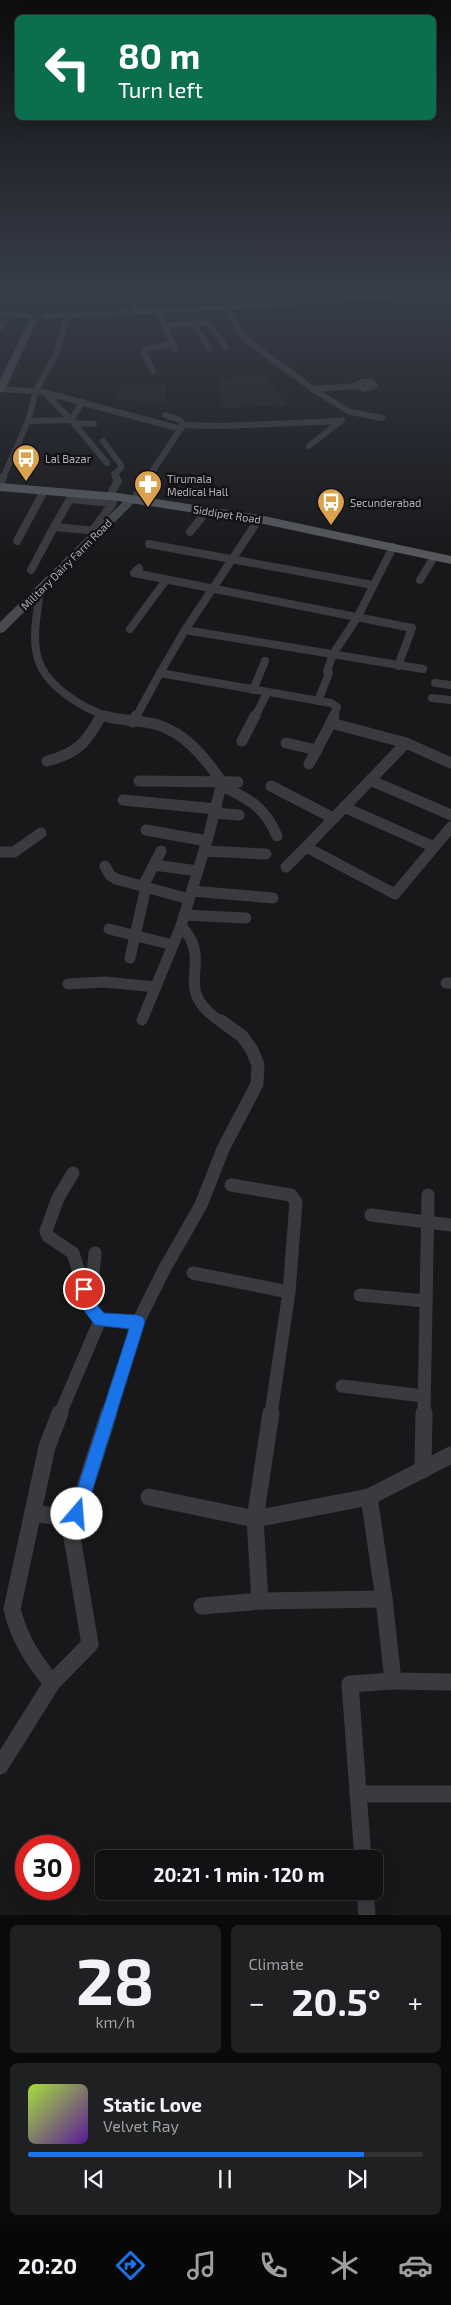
<!DOCTYPE html>
<meta charset="utf-8">
<style>
body{margin:0;font-family:"Exo 2",sans-serif;background:#1f2022;color:#f1f3f6;height:100vh;display:flex;flex-direction:column;font-size:19px;white-space:nowrap}
*{box-sizing:border-box;margin:0}
p{font-size:16px;color:#9c9ea0}
.icon{flex:none;width:28px;height:28px;fill:none;stroke:currentColor;stroke-width:2;stroke-linecap:round;stroke-linejoin:round}
.map{position:relative;height:1915px;overflow:hidden}
.drawer{display:flex;flex-direction:column;gap:10px;padding:10px;background:#0a0a0b;flex:1}
.drawer>*{flex:none}
.guide{position:absolute;left:15px;top:15px;width:421px;height:105px;border-radius:8px;box-shadow:0 5px 20px #0002,0 0 0 1px #313234;background:#0b6e4f;color:#fff;overflow:hidden}
.speed{position:absolute;left:15px;top:1835px;display:flex;gap:10px;font-size:25px;font-weight:700;text-align:center}
.speed>*{display:grid;place-content:center;width:65px;height:65px;border-radius:50%;background:#121214;box-shadow:0 5px 20px #0002,0 0 0 1px #313234;line-height:1}
.speed .limit{border:8px solid #d22;background:#fff;color:#111}
.pin{position:absolute;display:grid;place-items:center;width:42px;height:42px;color:#fff;margin:-21px;border:2px solid #fff;border-radius:50%;box-shadow:0 1px 5px #0007}
.me{position:absolute;width:55px;margin:-28px;rotate:18deg;stroke-linejoin:round;filter:drop-shadow(0 0 4px #0008)}
.turn{display:flex;align-items:center;gap:18px;height:105px;padding:0 20px;font-size:22px}
.turn .icon{width:65px;height:65px;stroke-width:2.5}
.turn b{display:block;font-size:35px;line-height:42px}
.big{font-size:38px;font-weight:700;line-height:1.1}
.drawer .widget{flex:1;display:flex;flex-direction:column;justify-content:center;gap:8px;min-width:0;padding:0 18px;border-radius:8px;background:#1f2022}
.drawer .dial{align-items:center;gap:0}
.dial b{font-size:65px;line-height:1}
.song{display:flex;align-items:center;gap:15px}
.cover{width:60px;height:60px;border-radius:8px;background:linear-gradient(135deg,hsl(80 70% 55%),hsl(270 70% 35%))}
.played{height:5px;border-radius:2px;background:linear-gradient(90deg,#1a73e8 85%,#313234 85%)}
.keys{display:flex;justify-content:space-around;direction:ltr}
.heat{display:flex;justify-content:space-between;align-items:center;font-size:28px;direction:ltr}
.drawer .tiles{flex:1;display:grid;gap:10px;grid-template-columns:1fr 1fr}
.widget:last-child{grid-column:span 2}
.trip{position:absolute;left:95px;top:1850px;width:288px;height:50px;border-radius:8px;background:#121214;box-shadow:0 5px 20px #0002,0 0 0 1px #313234;font-weight:700;line-height:50px;text-align:center}
.tabs{display:flex;height:80px;justify-content:space-around;align-items:center;background:#070708;color:#9c9ea0}
.tabs .icon{width:35px;height:35px}
.tabs .active{color:#1a73e8}
.tabs b{font-size:22px;color:#f1f3f6}
.map>svg:first-child{display:block}
.green{fill:#1f241f}
.lines{fill:none;stroke-linecap:round;stroke-linejoin:round}
.minor-far4{stroke:#3a3b3e;stroke-width:6}
.minor-far3{stroke:#3a3b3e;stroke-width:8}
.minor-far2{stroke:#3a3b3e;stroke-width:11}
.minor-far1{stroke:#3a3b3e;stroke-width:13}
.minor{stroke:#3a3b3e;stroke-width:17}
.tertiary{fill:#3a3b3e;fill-rule:evenodd}
.secondary{fill:#484a4e;fill-rule:evenodd}
.primary{fill:#56585d;fill-rule:evenodd}
.route{fill:#1a73e8;stroke:#114b97}
.labels{text-anchor:middle;dominant-baseline:central;stroke-width:5;stroke-linejoin:round;paint-order:stroke}
.far-poi-label{font-size:11px;fill:#acb0b8;stroke:#131315;text-anchor:start}
.far-street-label{font-size:11px;fill:#acb0b8;stroke:#131315}
</style>
<div class="map">
<svg width="451" height="1915" viewBox="0 0 451 1915">
<rect width="100%" height="100%" fill="#18181a"/>
<g class="green">
<path d="M263,374L288,405L221,408L219,379Z"/>
<path d="M166,384L165,403L116,399L120,385Z"/>
</g>
<g class="lines">
<g class="minor-far4">
<path d="M238,291L225,308L244,338L317,392L350,412L382,418"/>
<path d="M158,310L175,349"/>
<path d="M134,311L138,291"/>
<path d="M193,323L210,349"/>
<path d="M164,325L208,323L226,347"/>
<path d="M0,328L8,314"/>
<path d="M153,371L144,353L145,349L173,344"/>
<path d="M361,382H372L375,386L363,389L357,385Z"/>
<path d="M0,389L43,392L181,429"/>
<path d="M312,389L358,386"/>
<path d="M82,402L71,420L107,463"/>
<path d="M28,421L71,420L45,393"/>
<path d="M74,423L94,424"/>
<path d="M183,425L222,426L339,421"/>
<path d="M103,441L121,465V468L114,474L116,478"/>
<path d="M309,446L342,420"/>
<path d="M3,478L28,421L36,390L56,354L68,315"/>
<path d="M148,478L183,425L180,420L165,415"/>
</g>
<g class="minor-far3">
<path d="M1,482L3,477"/>
<path d="M112,491L118,481L116,477"/>
<path d="M137,494L148,477"/>
<path d="M259,519L185,630L160,673L331,703L337,707L333,717"/>
<path d="M54,527L70,499L113,503L92,531"/>
<path d="M190,532L207,511"/>
<path d="M17,541L44,491"/>
<path d="M149,544L373,585"/>
<path d="M139,568L134,573L412,628L398,666"/>
<path d="M31,570L54,527L98,531"/>
<path d="M420,580L434,557"/>
<path d="M40,589C38,610 32,634 37,655C43,685 82,708 109,717"/>
<path d="M130,629L166,580"/>
<path d="M185,630L423,669"/>
<path d="M327,671L333,654L357,618L393,547"/>
<path d="M435,683L451,685"/>
<path d="M253,690L265,661"/>
<path d="M432,698L451,700"/>
<path d="M318,701L329,673"/>
<path d="M100,717L101,715"/>
<path d="M136,717L160,673"/>
<path d="M255,717L267,693"/>
</g>
<g class="minor-far2">
<path d="M105,716C121,721 138,720 155,724C185,732 205,758 222,782L209,834L181,926L142,1020"/>
<path d="M334,716L331,723L406,743L451,763"/>
<path d="M133,722L136,716"/>
<path d="M242,741L255,716"/>
<path d="M286,743L317,750"/>
<path d="M47,761C78,753 86,743 101,716"/>
<path d="M309,764L331,723"/>
<path d="M370,780L451,815"/>
<path d="M139,781L238,782"/>
<path d="M223,786C250,800 265,807 277,836"/>
<path d="M271,786L333,818"/>
<path d="M123,800L217,809"/>
<path d="M344,807L434,847"/>
<path d="M215,813L239,815"/>
<path d="M146,830L207,841"/>
<path d="M306,847L406,743"/>
<path d="M204,851L266,854"/>
<path d="M0,852H14L41,833"/>
<path d="M154,865L198,871"/>
<path d="M105,866L110,875L116,879L189,899"/>
<path d="M286,867L306,847L395,894L451,827"/>
<path d="M143,886L161,851"/>
<path d="M192,891L273,898"/>
<path d="M184,915L246,918"/>
<path d="M181,926C217,964 167,988 223,1023"/>
<path d="M109,929L173,945"/>
<path d="M130,958L146,887"/>
<path d="M446,983H451"/>
<path d="M68,984L105,982L155,987"/>
</g>
<g class="minor-far1">
<path d="M73,1173L58,1198L46,1231L48,1236L73,1253L89,1303"/>
<path d="M231,1185L291,1195L296,1202L289,1292L271,1414"/>
<path d="M371,1215L451,1225"/>
<path d="M95,1253L90,1307L100,1320L138,1322L165,1268L201,1205L223,1149L257,1084L258,1065L252,1050L242,1036L221,1021"/>
<path d="M193,1273L289,1292"/>
<path d="M360,1295L426,1301"/>
<path d="M342,1386L423,1396"/>
<path d="M60,1414L100,1320"/>
<path d="M108,1414L138,1322"/>
<path d="M424,1414L428,1195"/>
</g>
<g class="minor">
<path d="M423,1470L424,1413"/>
<path d="M149,1497L255,1519L369,1497"/>
<path d="M71,1531L109,1413"/>
<path d="M260,1601L255,1519L271,1413"/>
<path d="M202,1606L260,1601L384,1599"/>
<path d="M393,1681L451,1682"/>
<path d="M52,1683C33,1660 19,1638 12,1609L47,1447L60,1413"/>
<path d="M0,1766L52,1683L90,1644L71,1531L61,1517L33,1513"/>
<path d="M358,1794H451"/>
<path d="M363,1859L350,1684L393,1681L384,1599L369,1497L451,1455"/>
<path d="M365,1891L367,1915"/>
</g>
<path class="tertiary" d="M358,291H368L378,297L371,299Z"/>
<g class="secondary">
<path d="M407,291H427L392,298L225,310L44,319L40,316L44,313L225,306Z"/>
<path d="M0,310L32,314V318L37,320L5,390L0,393V380L30,318L0,316Z"/>
<path d="M132,496L137,499L136,501L4,632L0,633V622L128,497Z"/>
</g>
<path class="primary" d="M0,483L118,493L259,515L451,556V564L259,523L118,501L0,491Z"/>
</g>
<linearGradient id="sky" x2="0" y2="1"><stop stop-color="#0d0d0e"/><stop offset="0.52" stop-color="#373d49"/><stop offset="1" stop-color="#373d49" stop-opacity="0"/></linearGradient>
<rect width="451" height="559" fill="url(#sky)"/>
<path class="route" d="M84,1283L89,1285L96,1304L104,1313L138,1315L143,1317L145,1322L85,1514L83,1520L77,1522L71,1520L69,1514L129,1329L95,1325L85,1312L77,1289L79,1285Z"/>
<defs>
<g id="bus-pin" transform="scale(1.4375)"><path d="M0 17L-7.5 6A9.5 9.5 0 1 1 7.5 6Z" fill="#dba14e" stroke="#131315"/><path d="M-5-6H5V4H4V6H2V4H-2V6H-4V4H-5ZM-3.5-4V0h7V-4ZM-3.5 1.2v1.5H-2V1.2ZM2 1.2v1.5H3.5V1.2Z" fill="#fff"/></g>
<g id="pharmacy-pin" transform="scale(1.4375)"><path d="M0 17L-7.5 6A9.5 9.5 0 1 1 7.5 6Z" fill="#dba14e" stroke="#131315"/><path d="M-2-6h4v4h4v4h-4v4h-4v-4h-4v-4h4Z" fill="#fff"/></g>
</defs>
<g fill-rule="evenodd">
<use href="#bus-pin" x="26" y="458"/>
<use href="#pharmacy-pin" x="148" y="484"/>
<use href="#bus-pin" x="331" y="502"/>
</g>
<g class="labels">
<g class="far-poi-label">
<text x="45" y="458">Lal Bazar</text>
<text x="167" y="478">Tirumala<tspan x="167" dy="13">Medical Hall</tspan></text>
<text x="350" y="502">Secunderabad</text>
</g>
<g class="far-street-label">
<text transform="translate(227 514) rotate(9)">Siddipet Road</text>
<text transform="translate(66 564) rotate(-45)">Military Dairy Farm Road</text>
</g>
</g>
</svg>
<div class="speed"><div class="limit">30</div></div>
<div class="pin" style="left:84px;top:1289px;background:#d93025"><svg class="icon" aria-label="arrive" viewBox="0 0 24 24"><path d="M6 21V4h12l-3 4 3 4H6"/></svg></div>
<svg class="me" style="left:77px;top:1514px" viewBox="-20 -20 40 40"><circle r="19" fill="#fff"/><path d="M0-13L10 11 0 6-10 11z" fill="#1a73e8"/></svg>
<div class="trip">20:21 · 1 min · 120 m</div>
<div class="guide">
<div class="turn"><svg class="icon" aria-label="left" viewBox="0 0 24 24"><path d="M17 20v-9H6M10 6l-5 5 5 5"/></svg><div><b>80 m</b>Turn left</div></div>
</div>
</div>
<section class="drawer">
<div class="tiles">
<div class="widget dial"><b>28</b><p>km/h</p></div>
<div class="widget"><p>Climate</p>
<div class="heat"><a>−</a><b class="big">20.5°</b><a>+</a></div>
</div>
<div class="widget">
<div class="song"><i class="cover"></i><div><b>Static Love</b><p>Velvet Ray</p></div></div>
<div class="played"></div>
<div class="keys"><svg class="icon" aria-label="previous" viewBox="0 0 24 24"><path d="M18 5L8 12l10 7zM5 5v14"/></svg><svg class="icon" aria-label="pause" viewBox="0 0 24 24"><path d="M8 5v14M16 5v14"/></svg><svg class="icon" aria-label="next" viewBox="0 0 24 24"><path d="M6 5l10 7-10 7zM19 5v14"/></svg></div>
</div>
</div>
</section>
<nav class="tabs">
<b>20:20</b>
<svg class="icon active" aria-label="directions" viewBox="0 0 24 24"><path d="M12 3l9 9-9 9-9-9zM9 14v-3h6M13 9l2 2-2 2"/></svg>
<svg class="icon" aria-label="music" viewBox="0 0 24 24"><path d="M9 18V5l10-2v13"/><circle cx="6" cy="18" r="3"/><circle cx="16" cy="16" r="3"/></svg>
<svg class="icon" aria-label="phone" viewBox="0 0 24 24"><path d="M5 4h4l2 5-3 2q2 4 5 5l2-3 5 2v4C11 20 4 13 5 4z"/></svg>
<svg class="icon" aria-label="climate" viewBox="0 0 24 24"><path d="M12 3v18M4 7l16 10M4 17L20 7"/></svg>
<svg class="icon" aria-label="car" viewBox="0 0 24 24"><path d="M5 17H2v-5l4-1 3-4h7l3 4 3 1v5h-3M9 17h6M6 11h13"/><circle cx="7" cy="17" r="2"/><circle cx="17" cy="17" r="2"/></svg>
</nav>
